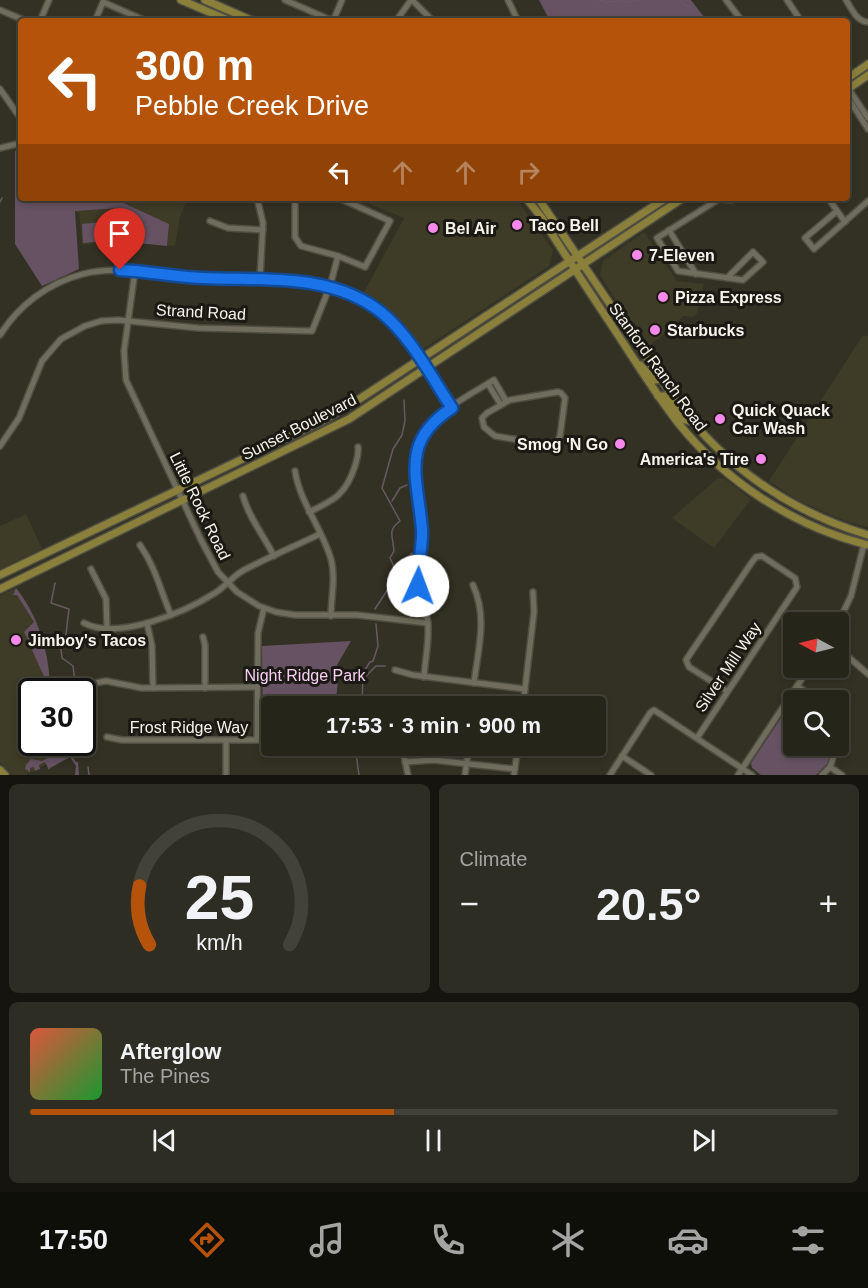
<!DOCTYPE html>
<meta charset="utf-8">
<style>
body{margin:0;font-family:Helvetica,sans-serif;background:#2e2d23;color:#f1f3f6;height:100vh;display:flex;flex-direction:column;font-size:22px;white-space:nowrap}
*{box-sizing:border-box;margin:0}
p{font-size:20px;color:#a4a5a2}
.icon{flex:none;width:33px;height:33px;fill:none;stroke:currentColor;stroke-width:2;stroke-linecap:round;stroke-linejoin:round}
.map{position:relative;height:775px;overflow:hidden}
.drawer{display:flex;flex-direction:column;gap:9px;padding:9px;background:#15140e;flex:1}
.drawer>*{flex:none}
.hud{position:absolute;left:18px;top:18px;width:832px;height:183px;border-radius:6px;box-shadow:0 3px 9px #0003,0 0 0 2px #424239;background:#b45309;color:#fff;overflow:hidden}
.needle{width:39px;rotate:277deg}
.fabs{position:absolute;left:783px;top:612px;display:grid;gap:12px}
.fabs a{display:grid;place-items:center;width:66px;height:66px;border-radius:6px;background:#26251a;box-shadow:0 3px 9px #0003,0 0 0 2px #424239;font-size:30px}
.speed{position:absolute;left:18px;top:678px;display:flex;gap:12px;font-size:30px;font-weight:700;text-align:center}
.speed>*{display:grid;place-content:center;width:78px;height:78px;border-radius:50%;background:#26251a;box-shadow:0 3px 9px #0003,0 0 0 2px #424239;line-height:1}
.speed .limit{border:3px solid #111;border-radius:9px;background:#fff;color:#111}
.pin{position:absolute;display:grid;place-items:center;width:51px;height:51px;color:#fff;margin:-62px -26px;border-radius:50% 50% 50% 0;rotate:-45deg;box-shadow:0 0 6px #0007}
.pin .icon{rotate:45deg}
.me{position:absolute;width:66px;margin:-33px;rotate:2deg;stroke-linejoin:round;filter:drop-shadow(0 0 4px #0008)}
.turn{display:flex;align-items:center;gap:21px;height:126px;padding:0 18px;font-size:27px}
.turn .icon{width:78px;height:78px;stroke-width:2.5}
.turn b{display:block;font-size:42px;line-height:51px}
.lanes{display:flex;align-items:center;height:57px;padding:0 18px;background:#0003;justify-content:center;gap:30px;direction:ltr}
.lanes .off{opacity:.35}
.big{font-size:45px;font-weight:700;line-height:1.1}
.drawer .widget{flex:1;display:flex;flex-direction:column;justify-content:center;gap:9px;min-width:0;padding:0 21px;border-radius:9px;background:#2e2d23}
.drawer .dial{align-items:center;gap:0}
.dial svg{height:156px;overflow:visible;fill:none;stroke:#424239;stroke-width:7;stroke-linecap:round;text-anchor:middle}
.dial text{fill:#f1f3f6;stroke:none}
.song{display:flex;align-items:center;gap:18px}
.cover{width:72px;height:72px;border-radius:9px;background:linear-gradient(135deg,hsl(10 70% 55%),hsl(130 70% 35%))}
.played{height:6px;border-radius:3px;background:linear-gradient(90deg,#b45309 45%,#424239 45%)}
.keys{display:flex;justify-content:space-around;direction:ltr}
.heat{display:flex;justify-content:space-between;align-items:center;font-size:33px;direction:ltr}
.drawer .tiles{flex:1;display:grid;gap:9px;grid-template-columns:1fr 1fr}
.widget:last-child{grid-column:span 2}
.trip{position:absolute;left:261px;top:696px;width:345px;height:60px;border-radius:6px;background:#26251a;box-shadow:0 3px 9px #0003,0 0 0 2px #424239;font-weight:700;line-height:60px;text-align:center}
.tabs{display:flex;height:96px;justify-content:space-around;align-items:center;background:#0f0f0a;color:#a4a5a2}
.tabs .icon{width:42px;height:42px}
.tabs .active{color:#b45309}
.tabs b{font-size:27px;color:#f1f3f6}
.map>svg:first-child{display:block}
.built{fill:#3e3b26}
.green{fill:#665263}
.lines{fill:none;stroke-linecap:round;stroke-linejoin:round}
.stream{stroke:#695864;stroke-width:1.5}
.minor-casing{stroke:#504e42;stroke-width:8}
.major-casing{stroke:#504e42;stroke-width:10}
.minor{stroke:#706d5e;stroke-width:5}
.major{stroke:#8a803b;stroke-width:7}
.route-casing{stroke:#114b97;stroke-width:15}
.route{stroke:#1a73e8;stroke-width:10}
.poi-dot{fill:#f788eb;stroke:#1a1913;stroke-width:2}
.labels{text-anchor:middle;dominant-baseline:central;stroke-width:6;stroke-linejoin:round;paint-order:stroke}
.poi-label{font-size:16px;font-weight:bold;fill:#f6f4ec;stroke:#1a1913;text-anchor:start}
.street-label{font-size:16px;fill:#f6f4ec;stroke:#1a1913}
.park-label{font-size:16px;fill:#f9cff3;stroke:#1a1913}
</style>
<div class="map">
<svg width="868" height="775" viewBox="0 0 868 775">
<rect width="100%" height="100%" fill="#333123"/>
<g class="built">
<path d="M75,198H187L180,217L175,246L117,241L82,245L79,213L76,212Z"/>
<path d="M356,198H516L553,250L549,266L423,349H420L396,319L385,309L363,294L404,218Z"/>
<path d="M644,232L677,281L704,284L697,313L693,317L683,316L666,333L650,345L648,350L600,275L603,261Z"/>
<path d="M863,335L868,336V527L845,521L797,500L769,481Z"/>
<path d="M718,478L725,479L751,499L714,548L672,518Z"/>
<path d="M26,514L42,549L0,569V526Z"/>
<path d="M16,588L28,605L37,622L51,691L32,692V742L72,743L75,749L26,775H11L0,762V596Z"/>
</g>
<g class="green">
<path d="M539,0H691L707,21H550Z"/>
<path d="M21,149V198H114V202L119,201L169,224L167,246L118,241L116,218L120,217L119,208L75,211L79,269L42,286L15,244V151Z"/>
<path d="M113,221L114,240L83,243L82,224Z"/>
<path d="M16,588C38,616 49,651 50,686L47,684L48,687H34L46,681L32,650L33,649L24,632L34,622L17,595H13Z"/>
<path d="M351,641L337,665L338,682L335,706H272L271,735H264L263,731L262,646Z"/>
<path d="M798,694H803L812,700H794V746H833L827,764L816,775H761L752,768L751,763L795,697Z"/>
<path d="M66,748L76,762H78L79,775H75L76,766L70,757L50,768L49,770L45,762L39,765L40,769L35,771L34,767L30,768V772L25,769L26,765L31,759L42,761Z"/>
</g>
<g class="lines">
<g class="stream">
<path d="M598,0L606,2L623,1"/>
<path d="M680,0L684,5L691,7"/>
<path d="M626,2L642,0"/>
<path d="M0,202L2,198"/>
<path d="M392,501L400,488L407,485"/>
<path d="M396,571L390,558L394,551C393,535 387,531 400,521L382,488L393,449L402,435L405,421L404,400"/>
<path d="M55,583L51,603L69,609L66,634L61,649L62,658L73,666L75,682L72,692"/>
<path d="M375,609L388,589L389,579L412,553"/>
<path d="M364,678L376,666H385"/>
<path d="M362,706L363,673L370,662L373,661L378,646L376,624"/>
<path d="M82,737L87,747"/>
<path d="M355,746L359,775"/>
<path d="M88,767L89,775"/>
</g>
<g class="minor-casing">
<g id="minor">
<path d="M285,0L333,21"/>
<path d="M412,0L433,21"/>
<path d="M508,0L518,21"/>
<path d="M726,0L742,21"/>
<path d="M787,0L801,21"/>
<path d="M846,0C852,9 857,22 868,22"/>
<path d="M0,10L26,21"/>
<path d="M40,21L49,0"/>
<path d="M95,21L103,2L146,21"/>
<path d="M333,21L342,0"/>
<path d="M396,21L411,0"/>
<path d="M848,88L868,118"/>
<path d="M0,89L21,119"/>
<path d="M848,98L868,129"/>
<path d="M0,148L21,143"/>
<path d="M257,198L263,223L260,279"/>
<path d="M295,198V237L301,246L338,256L365,267L390,221L339,198"/>
<path d="M828,198L845,222"/>
<path d="M837,211L805,238L814,249L868,201"/>
<path d="M210,221L228,228L263,230"/>
<path d="M669,230L696,274"/>
<path d="M135,271L124,351L126,380L201,540L218,572L237,592L259,606L276,612L295,615H357L428,623"/>
<path d="M727,278L753,252L763,262L743,280L678,271L657,238L719,199L731,200L736,198"/>
<path d="M0,335C19,305 48,283 83,274C119,265 155,275 192,278C248,282 310,271 362,299C404,322 427,370 452,408"/>
<path d="M488,384L501,405"/>
<path d="M558,392L561,393L565,398L560,436L557,443L549,445L495,436L484,427L482,418L487,413L510,400Z"/>
<path d="M0,446L19,418L42,361L61,339L85,326L101,321L118,320L198,328L312,331L330,286L338,256"/>
<path d="M295,471C300,503 322,528 331,559C336,578 331,596 331,616"/>
<path d="M243,496C249,518 264,536 274,556"/>
<path d="M309,512C335,500 346,494 355,466C357,459 359,454 358,447"/>
<path d="M140,545C156,568 160,590 171,615"/>
<path d="M91,569L106,599L107,628"/>
<path d="M473,585C488,618 478,649 474,683"/>
<path d="M781,611L798,622"/>
<path d="M84,623C118,641 185,612 215,593C226,586 233,576 244,570C269,557 295,546 320,534"/>
<path d="M147,623L152,646L153,688"/>
<path d="M838,623L851,596L864,544"/>
<path d="M203,637L205,645V688"/>
<path d="M838,648L868,674"/>
<path d="M395,670L413,675L525,689"/>
<path d="M424,677C425,660 429,643 428,626C428,612 421,600 418,586C415,568 422,550 422,532C421,500 406,467 422,437C437,411 469,395 494,380L506,401"/>
<path d="M90,684L106,681L142,688L257,687"/>
<path d="M797,686L818,700"/>
<path d="M523,706L534,612L533,592"/>
<path d="M107,737L122,740H272"/>
<path d="M697,738L797,587L795,578L762,556L756,557L752,562L686,660L689,667L727,691"/>
<path d="M226,740V775"/>
<path d="M257,740L258,633L264,608"/>
<path d="M402,746L408,775"/>
<path d="M622,756L651,775"/>
<path d="M405,762L433,760L515,769"/>
<path d="M830,767L842,775"/>
<path d="M465,775L469,746"/>
<path d="M514,775L518,746"/>
<path d="M610,775L650,713L654,710L752,775"/>
<path d="M738,775L809,668"/>
<path d="M822,775L830,767L837,746"/>
</g>
</g>
<g class="major-casing">
<g id="major">
<path d="M181,0L230,21"/>
<path d="M205,0L253,21"/>
<path d="M848,78L868,64"/>
<path d="M848,89L868,75"/>
<path d="M526,198L542,218C568,260 595,300 622,341C640,369 658,397 679,424C726,482 795,527 868,545"/>
<path d="M538,198L675,400C724,466 789,511 868,535"/>
<path d="M640,365L654,380L661,379"/>
<path d="M658,396H665L682,419L690,421"/>
<path d="M0,575L324,420L361,398L666,198"/>
<path d="M0,589L349,419L683,198"/>
<path d="M0,770L5,775"/>
</g>
</g>
<use href="#minor" class="minor"/>
<use href="#major" class="major"/>
</g>
<g class="lines">
<g class="route-casing">
<path id="route" d="M120,270C148,271 174,277 202,278C263,281 331,272 382,313C411,337 431,376 452,408C399,442 418,478 422,530C423,549 416,567 418,586"/>
</g>
<use href="#route" class="route"/>
</g>
<g class="poi-dot">
<circle cx="517" cy="225" r="6"/>
<circle cx="433" cy="228" r="6"/>
<circle cx="637" cy="255" r="6"/>
<circle cx="663" cy="297" r="6"/>
<circle cx="655" cy="330" r="6"/>
<circle cx="720" cy="419" r="6"/>
<circle cx="620" cy="444" r="6"/>
<circle cx="761" cy="459" r="6"/>
<circle cx="16" cy="640" r="6"/>
</g>
<g class="labels">
<g class="poi-label">
<text x="529" y="225">Taco Bell</text>
<text x="445" y="228">Bel Air</text>
<text x="649" y="255">7-Eleven</text>
<text x="675" y="297">Pizza Express</text>
<text x="667" y="330">Starbucks</text>
<text x="732" y="410">Quick Quack<tspan x="732" dy="18">Car Wash</tspan></text>
<text x="608" y="444" text-anchor="end">Smog 'N Go</text>
<text x="749" y="459" text-anchor="end">America's Tire</text>
<text x="28" y="640">Jimboy's Tacos</text>
</g>
<g class="street-label">
<text transform="translate(201 312) rotate(3)">Strand Road</text>
<text transform="translate(658 367) rotate(54)">Stanford Ranch Road</text>
<text transform="translate(299 427) rotate(-27)">Sunset Boulevard</text>
<text transform="translate(200 506) rotate(64)">Little Rock Road</text>
<text transform="translate(728 667) rotate(-56)">Silver Mill Way</text>
<text x="189" y="727">Frost Ridge Way</text>
</g>
<g class="park-label">
<text x="305" y="675">Night Ridge Park</text>
</g>
</g>
</svg>
<div class="fabs">
<a><svg class="needle" viewBox="-14 -14 28 28"><path d="M0-13l5 13h-10z" fill="#e53935"/><path d="M0 13l5-13h-10z" fill="#a4a5a2"/></svg></a>
<a><svg class="icon" aria-label="search" viewBox="0 0 24 24"><circle cx="10" cy="10" r="6"/><path d="M15 15l6 6"/></svg></a>
</div>
<div class="speed"><div class="limit">30</div></div>
<div class="pin" style="left:120px;top:270px;background:#d93025"><svg class="icon" aria-label="arrive" viewBox="0 0 24 24"><path d="M6 21V4h12l-3 4 3 4H6"/></svg></div>
<svg class="me" style="left:418px;top:586px" viewBox="-20 -20 40 40"><circle r="19" fill="#fff"/><path d="M0-13L10 11 0 6-10 11z" fill="#1a73e8"/></svg>
<div class="trip">17:53 · 3 min · 900 m</div>
<div class="hud">
<div class="turn"><svg class="icon" aria-label="left" viewBox="0 0 24 24"><path d="M17 20v-9H6M10 6l-5 5 5 5"/></svg><div><b>300 m</b>Pebble Creek Drive</div></div>
<div class="lanes"><svg class="icon" aria-label="left" viewBox="0 0 24 24"><path d="M17 20v-9H6M10 6l-5 5 5 5"/></svg><svg class="icon off" aria-label="ahead" viewBox="0 0 24 24"><path d="M12 20V5M6 11l6-6 6 6"/></svg><svg class="icon off" aria-label="ahead" viewBox="0 0 24 24"><path d="M12 20V5M6 11l6-6 6 6"/></svg><svg class="icon off" aria-label="right" viewBox="0 0 24 24"><path d="M7 20v-9h11M14 6l5 5-5 5"/></svg></div>
</div>
</div>
<section class="drawer">
<div class="tiles">
<div class="widget dial"><svg viewBox="0 0 100 80">
<path d="M14 69A42 42 0 1 1 86 69"/>
<path d="M14 69A42 42 0 0 1 9 39" stroke="#b45309"/>
<text x="50" y="56" font-size="32" font-weight="700">25</text>
<text x="50" y="72" font-size="11">km/h</text>
</svg></div>
<div class="widget"><p>Climate</p>
<div class="heat"><a>−</a><b class="big">20.5°</b><a>+</a></div>
</div>
<div class="widget">
<div class="song"><i class="cover"></i><div><b>Afterglow</b><p>The Pines</p></div></div>
<div class="played"></div>
<div class="keys"><svg class="icon" aria-label="previous" viewBox="0 0 24 24"><path d="M18 5L8 12l10 7zM5 5v14"/></svg><svg class="icon" aria-label="pause" viewBox="0 0 24 24"><path d="M8 5v14M16 5v14"/></svg><svg class="icon" aria-label="next" viewBox="0 0 24 24"><path d="M6 5l10 7-10 7zM19 5v14"/></svg></div>
</div>
</div>
</section>
<nav class="tabs">
<b>17:50</b>
<svg class="icon active" aria-label="directions" viewBox="0 0 24 24"><path d="M12 3l9 9-9 9-9-9zM9 14v-3h6M13 9l2 2-2 2"/></svg>
<svg class="icon" aria-label="music" viewBox="0 0 24 24"><path d="M9 18V5l10-2v13"/><circle cx="6" cy="18" r="3"/><circle cx="16" cy="16" r="3"/></svg>
<svg class="icon" aria-label="phone" viewBox="0 0 24 24"><path d="M5 4h4l2 5-3 2q2 4 5 5l2-3 5 2v4C11 20 4 13 5 4z"/></svg>
<svg class="icon" aria-label="climate" viewBox="0 0 24 24"><path d="M12 3v18M4 7l16 10M4 17L20 7"/></svg>
<svg class="icon" aria-label="car" viewBox="0 0 24 24"><path d="M5 17H2v-5l4-1 3-4h7l3 4 3 1v5h-3M9 17h6M6 11h13"/><circle cx="7" cy="17" r="2"/><circle cx="17" cy="17" r="2"/></svg>
<svg class="icon" aria-label="filters" viewBox="0 0 24 24"><path d="M4 7h16M4 17h16"/><circle cx="9" cy="7" r="2"/><circle cx="15" cy="17" r="2"/></svg>
</nav>
